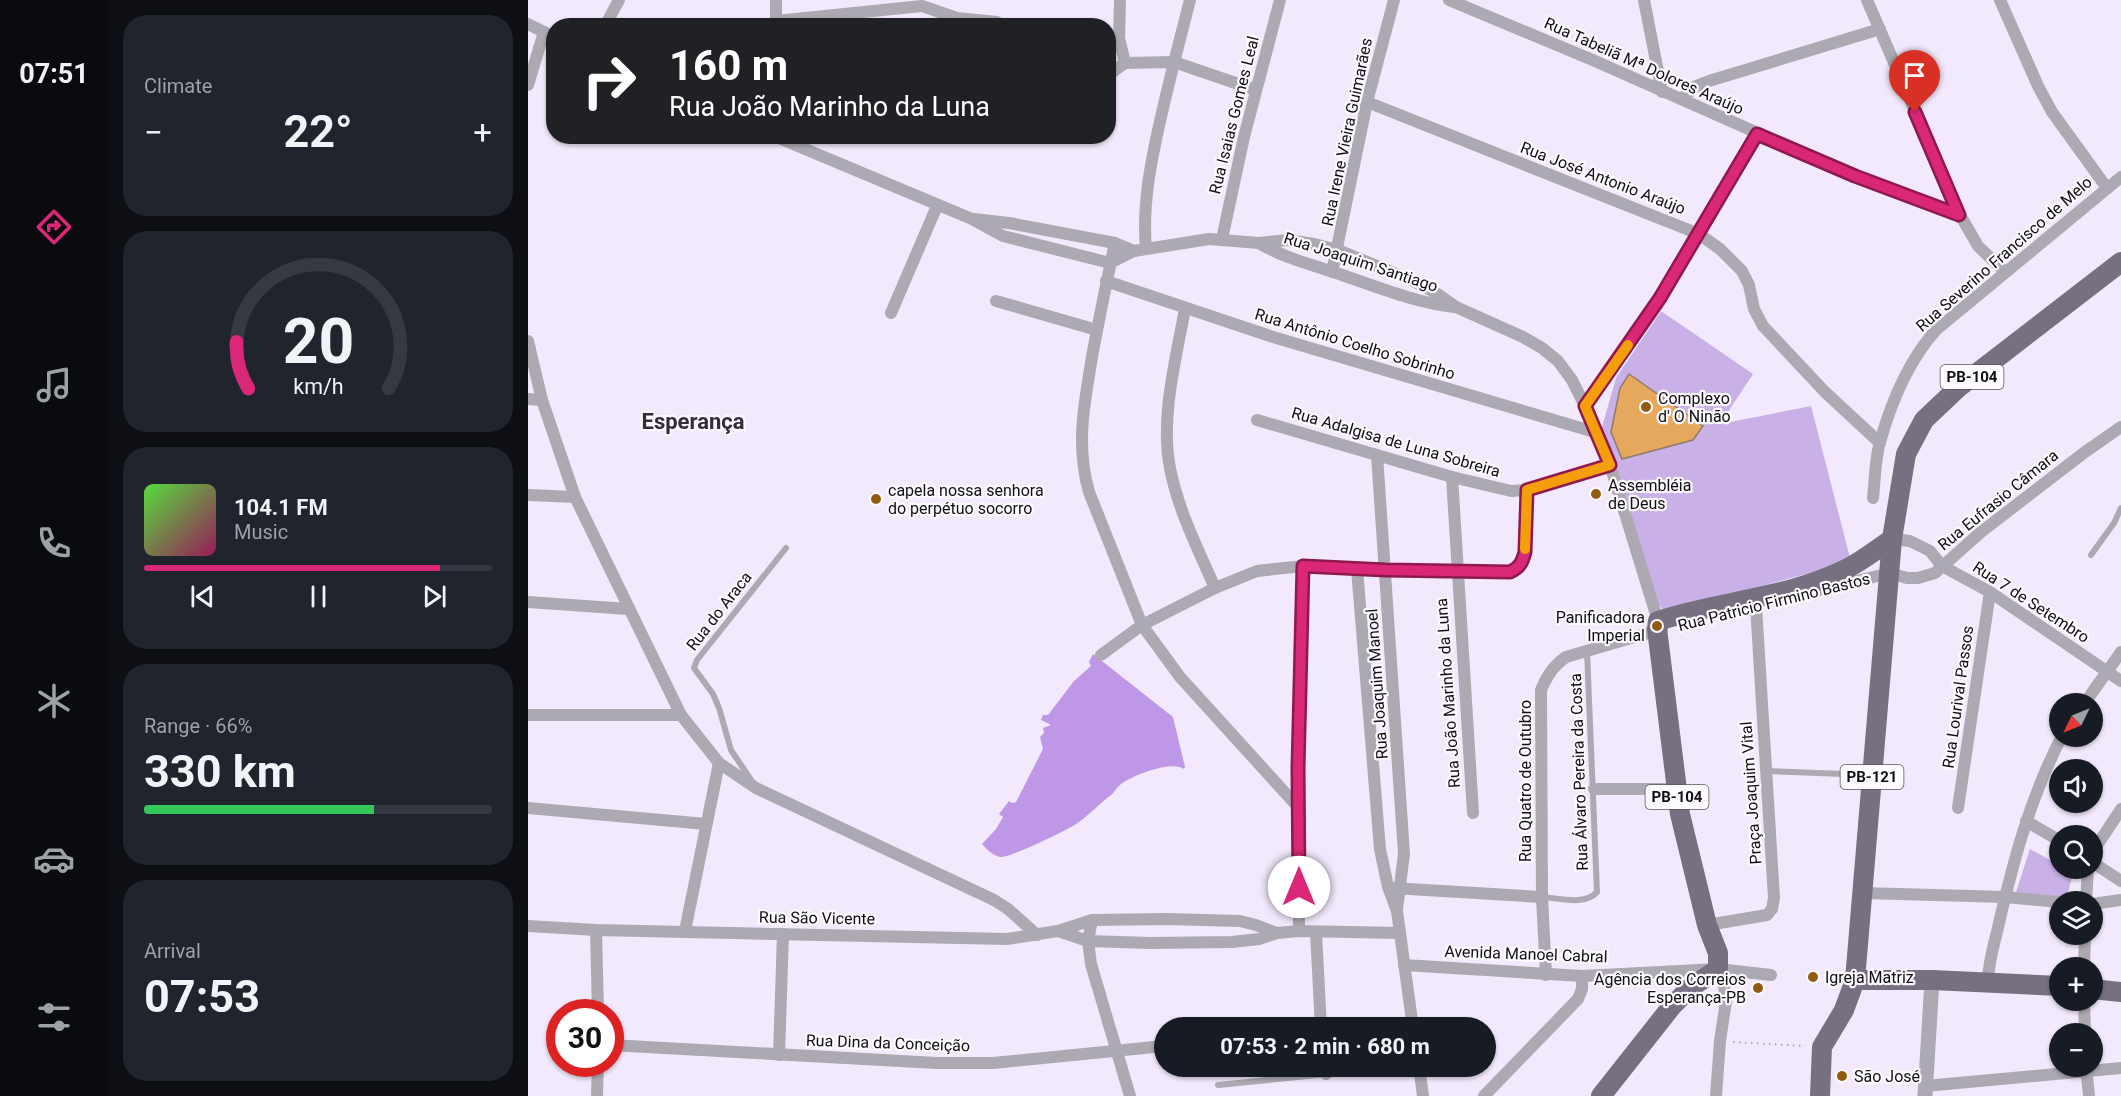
<!DOCTYPE html>
<meta charset="utf-8">
<style>
body{margin:0;font-family:Roboto,sans-serif;background:#20242c;color:#f1f3f6;height:100vh;display:flex;flex-direction:column;font-size:22px;white-space:nowrap}
*{box-sizing:border-box;margin:0}
p{font-size:20px;color:#9ea1a6}
.icon{flex:none;width:33px;height:33px;fill:none;stroke:currentColor;stroke-width:2;stroke-linecap:round;stroke-linejoin:round}
.map{position:relative;flex:1;overflow:hidden}
.side{display:flex;flex-direction:column;gap:15px;padding:15px;background:#0d0f14;width:420px}
.side>*{flex:none}
.guide{position:absolute;left:18px;top:18px;width:570px;height:126px;border-radius:24px;box-shadow:0 2px 4px #0004;background:#202124;color:#fff;overflow:hidden}
.needle{width:39px;rotate:227deg}
.controls{position:absolute;left:1521px;top:693px;display:grid;gap:12px}
.controls a{display:grid;place-items:center;width:54px;height:54px;border-radius:50%;background:#171b24;box-shadow:0 2px 4px #0004;font-size:30px}
.speed{position:absolute;left:18px;top:999px;display:flex;gap:12px;font-size:30px;font-weight:700;text-align:center}
.speed>*{display:grid;place-content:center;width:78px;height:78px;border-radius:50%;background:#171b24;box-shadow:0 2px 4px #0004;line-height:1}
.speed .limit{border:9px solid #d22;background:#fff;color:#111}
.pin{position:absolute;display:grid;place-items:center;width:51px;height:51px;color:#fff;margin:-62px -26px;border-radius:50% 50% 50% 0;rotate:-45deg;box-shadow:0 0 6px #0007}
.pin .icon{rotate:45deg}
.me{position:absolute;width:66px;margin:-33px;rotate:0deg;stroke-linejoin:round;filter:drop-shadow(0 0 4px #0008)}
.turn{display:flex;align-items:center;gap:21px;height:126px;padding:0 24px;font-size:27px}
.turn .icon{width:78px;height:78px;stroke-width:2.5}
.turn b{display:block;font-size:42px;line-height:51px}
.big{font-size:45px;font-weight:700;line-height:1.1}
.side .widget{flex:1;display:flex;flex-direction:column;justify-content:center;gap:9px;min-width:0;padding:0 21px;border-radius:24px;background:#20242c}
.side .dial{align-items:center;gap:0}
.dial svg{height:156px;overflow:visible;fill:none;stroke:#363941;stroke-width:7;stroke-linecap:round;text-anchor:middle}
.dial text{fill:#f1f3f6;stroke:none}
.song{display:flex;align-items:center;gap:18px}
.cover{width:72px;height:72px;border-radius:9px;background:linear-gradient(135deg,hsl(110 70% 55%),hsl(330 70% 35%))}
.played{height:6px;border-radius:3px;background:linear-gradient(90deg,#db2777 85%,#363941 85%)}
.keys{display:flex;justify-content:space-around;direction:ltr}
.heat{display:flex;justify-content:space-between;align-items:center;font-size:33px;direction:ltr}
.charge{height:9px;border-radius:4px;background:linear-gradient(90deg,#34c759 66%,#363941 0)}
.trip{position:absolute;left:626px;top:1017px;width:342px;height:60px;border-radius:30px;background:#171b24;box-shadow:0 2px 4px #0004;font-weight:700;line-height:60px;text-align:center}
main{display:flex;flex:1;min-height:0}
.dock{display:flex;flex-direction:column;width:108px;justify-content:space-around;align-items:center;background:#090b0e;color:#9ea1a6}
.dock .icon{width:42px;height:42px}
.dock .on{color:#db2777}
.dock b{font-size:27px;color:#f1f3f6}
.map>svg:first-child{display:block}
.green{fill:#c9b0e7}
.water{fill:#be98e7}
.building{fill:#e6a85d;stroke:#8c7c6b;stroke-width:1.5}
.lines{fill:none;stroke-linecap:round;stroke-linejoin:round}
.path{stroke:#aba4b3;stroke-width:2;stroke-dasharray:1.5 4.5;stroke-linecap:butt}
.service{stroke:#ada9b2;stroke-width:6}
.minor{stroke:#ada9b2;stroke-width:12}
.tertiary{stroke:#ada9b2;stroke-width:15}
.primary{stroke:#777081;stroke-width:20}
.route-casing{stroke:#8e194d;stroke-width:15}
.route{stroke:#db2777;stroke-width:10}
.slow{stroke:#f59e0b;stroke-width:10}
.poi-dot{fill:#915c0f;stroke:#fcfafe;stroke-width:2}
.labels{text-anchor:middle;dominant-baseline:central;stroke-width:4.5;stroke-linejoin:round;paint-order:stroke}
.shield{fill:#fcfafe;stroke:#58545b;stroke-width:1.5}
.shield-label{font-size:15px;font-weight:bold;fill:#110d15}
.street-label{font-size:16px;fill:#110d15;stroke:#fcfafe}
.poi-label{font-size:16px;fill:#110d15;stroke:#fcfafe;text-anchor:start}
.district-label{font-size:22px;font-weight:bold;fill:#342c3d;stroke:#fcfafe}
</style>
<main>
<nav class="dock">
<b>07:51</b>
<svg class="icon on" aria-label="directions" viewBox="0 0 24 24"><path d="M12 3l9 9-9 9-9-9zM9 14v-3h6M13 9l2 2-2 2"/></svg>
<svg class="icon" aria-label="music" viewBox="0 0 24 24"><path d="M9 18V5l10-2v13"/><circle cx="6" cy="18" r="3"/><circle cx="16" cy="16" r="3"/></svg>
<svg class="icon" aria-label="phone" viewBox="0 0 24 24"><path d="M5 4h4l2 5-3 2q2 4 5 5l2-3 5 2v4C11 20 4 13 5 4z"/></svg>
<svg class="icon" aria-label="climate" viewBox="0 0 24 24"><path d="M12 3v18M4 7l16 10M4 17L20 7"/></svg>
<svg class="icon" aria-label="car" viewBox="0 0 24 24"><path d="M5 17H2v-5l4-1 3-4h7l3 4 3 1v5h-3M9 17h6M6 11h13"/><circle cx="7" cy="17" r="2"/><circle cx="17" cy="17" r="2"/></svg>
<svg class="icon" aria-label="filters" viewBox="0 0 24 24"><path d="M4 7h16M4 17h16"/><circle cx="9" cy="7" r="2"/><circle cx="15" cy="17" r="2"/></svg>
</nav>
<section class="side">
<div class="widget"><p>Climate</p>
<div class="heat"><a>−</a><b class="big">22°</b><a>+</a></div>
</div>
<div class="widget dial"><svg viewBox="0 0 100 80">
<path d="M14 69A42 42 0 1 1 86 69"/>
<path d="M14 69A42 42 0 0 1 8 45" stroke="#db2777"/>
<text x="50" y="56" font-size="32" font-weight="700">20</text>
<text x="50" y="72" font-size="11">km/h</text>
</svg></div>
<div class="widget">
<div class="song"><i class="cover"></i><div><b>104.1 FM</b><p>Music</p></div></div>
<div class="played"></div>
<div class="keys"><svg class="icon" aria-label="previous" viewBox="0 0 24 24"><path d="M18 5L8 12l10 7zM5 5v14"/></svg><svg class="icon" aria-label="pause" viewBox="0 0 24 24"><path d="M8 5v14M16 5v14"/></svg><svg class="icon" aria-label="next" viewBox="0 0 24 24"><path d="M6 5l10 7-10 7zM19 5v14"/></svg></div>
</div>
<div class="widget"><p>Range · 66%</p><b class="big">330 km</b><div class="charge"></div></div>
<div class="widget"><p>Arrival</p><b class="big">07:53</b></div>
</section>
<div class="map">
<svg width="1593" height="1096" viewBox="0 0 1593 1096">
<rect width="100%" height="100%" fill="#f2e9fc"/>
<g class="green">
<path d="M1133,311L1225,374L1192,424L1283,406L1323,562L1137,612L1123,595L1072,434L1088,378Z"/>
<path d="M1502,849L1531,865L1532,868L1537,869L1545,873L1539,897L1488,892Z"/>
</g>
<path class="water" d="M565,654L645,717L657,767L656,769C643,760 603,776 592,785C588,788 586,793 583,795C571,804 562,814 551,822C544,828 480,859 472,857C466,856 458,849 454,844L468,829L475,817L471,814L481,801L484,803L488,802L515,749L512,737L516,733L515,728L523,725L513,720L515,715H520L546,681L563,666L561,662Z"/>
<g class="building">
<path d="M1101,374L1175,426L1165,440L1094,459L1083,432L1092,388Z"/>
<rect x="344" y="494" width="7" height="9"/>
</g>
<g class="lines">
<path class="path" d="M1205,1042L1277,1046"/>
<g class="service">
<path d="M1563,555L1586,523L1593,508"/>
<path d="M1238,771L1342,775"/>
<path d="M223,780L203,750L191,708L185,694L166,668L169,660L258,548"/>
<path d="M1014,897C1031,898 1057,906 1069,892L1059,651"/>
<path d="M690,1085L831,1071"/>
</g>
<g class="minor">
<path d="M248,0V26"/>
<path d="M592,0L591,38L597,63"/>
<path d="M921,0L1067,61L1327,176L1432,215"/>
<path d="M1116,0L1134,92"/>
<path d="M1339,0L1432,215L1450,246L1477,272"/>
<path d="M1472,0L1510,86L1524,112L1579,188"/>
<path d="M248,21L394,6L429,18L469,22"/>
<path d="M0,24L26,37"/>
<path d="M77,26L91,0"/>
<path d="M580,75L597,63L646,62L728,90"/>
<path d="M0,85L16,32"/>
<path d="M1153,99L1168,86L1181,81L1352,29"/>
<path d="M839,102L1171,234L1192,249L1214,271L1221,285L1226,309L1235,326L1297,392L1352,443"/>
<path d="M246,136L444,219L475,236L582,263L606,251L681,239L731,243L760,240L786,244L810,250L883,280L908,293L928,307L995,337L1014,348L1030,361L1044,380L1057,406L1082,465L1130,621"/>
<path d="M446,219L481,223L587,243L606,251"/>
<path d="M694,239L716,137L752,0"/>
<path d="M587,243C579,279 572,315 565,351C557,400 547,443 561,492L614,625L652,677L770,807"/>
<path d="M731,243C754,257 779,263 805,272C845,285 884,302 926,307"/>
<path d="M618,249C614,204 623,161 633,117C642,77 652,39 662,0"/>
<path d="M804,272L839,102L866,0"/>
<path d="M578,281L745,337L1070,433"/>
<path d="M468,301L569,330"/>
<path d="M657,309C648,358 632,419 642,468C650,510 670,549 687,588"/>
<path d="M363,313L409,206"/>
<path d="M0,341L14,400L47,497L153,715L191,763L228,788L466,900L480,909L509,935"/>
<path d="M0,399L14,400"/>
<path d="M1057,406L1132,298L1229,134"/>
<path d="M729,420L924,477L983,491L999,490L1082,465"/>
<path d="M849,455L876,854L869,909"/>
<path d="M924,477L945,813"/>
<path d="M0,495L47,497"/>
<path d="M1345,498C1347,480 1347,459 1352,442C1363,403 1381,360 1408,330L1593,177"/>
<path d="M1364,539L1382,541L1402,551L1414,566L1462,592L1593,681"/>
<path d="M829,569L852,849L860,887L869,911L885,1028"/>
<path d="M1279,593L1362,573L1379,578H1390L1407,573L1453,532L1557,452L1593,427"/>
<path d="M0,602L100,609"/>
<path d="M573,655L614,625L687,588L729,571L775,566L858,570L982,572C992,567 994,563 997,552L999,490"/>
<path d="M1556,704L1593,652"/>
<path d="M0,715H153"/>
<path d="M1066,789H1148"/>
<path d="M0,808L178,824"/>
<path d="M1430,808L1462,592"/>
<path d="M1498,821L1532,841"/>
<path d="M1564,853L1593,809"/>
<path d="M1564,862L1593,881"/>
<path d="M864,888L1014,897"/>
<path d="M1335,893L1477,897L1532,902"/>
<path d="M1558,902L1560,868"/>
<path d="M1564,904L1593,900"/>
<path d="M564,920L560,941L563,964L602,1096"/>
<path d="M1179,925L1239,915L1244,909L1246,898L1228,606"/>
<path d="M0,926L68,930L479,939L530,931L564,920L638,919L712,921L728,925L749,933"/>
<path d="M68,930L70,1012"/>
<path d="M157,931L191,763"/>
<path d="M530,931L560,941L622,943L704,942L731,939L749,933L771,931L872,933"/>
<path d="M771,931L770,768L775,566"/>
<path d="M788,932L793,1028"/>
<path d="M876,965L1054,976L1190,969L1243,975"/>
<path d="M1556,968L1557,934"/>
<path d="M1018,975L1014,897L1013,690C1019,676 1025,666 1038,657L1134,629"/>
<path d="M1460,982C1460,962 1467,942 1471,923C1486,858 1503,796 1534,736"/>
<path d="M1556,1000L1557,1034"/>
<path d="M82,1045L409,1063H465L636,1046"/>
<path d="M251,1055L255,934"/>
<path d="M797,1066L798,1074"/>
<path d="M891,1066L895,1096"/>
<path d="M1558,1066L1561,1096"/>
<path d="M1397,1086L1593,1068"/>
<path d="M69,1096L70,1064"/>
<path d="M956,1096L1050,999L1054,989V976"/>
<path d="M1188,1096L1192,1041L1198,1001L1196,986L1190,969"/>
</g>
<path class="tertiary" d="M1397,1096L1404,980"/>
<g class="primary">
<path d="M1327,980H1404L1532,986"/>
<path d="M1564,989L1593,992"/>
<path d="M1073,1096L1144,1006L1162,988L1190,969V953L1179,925L1152,814L1129,629L1130,621C1191,601 1260,598 1318,569C1334,561 1349,549 1364,539"/>
<path d="M1292,1096L1294,1047L1316,1010L1327,980L1364,539L1378,454L1396,420L1431,387L1593,262"/>
</g>
</g>
<g class="lines">
<g class="route-casing">
<path id="route" d="M771,887L770,768L775,566L858,570L982,572C992,567 994,563 997,552L999,490L1082,465L1057,406L1132,298L1229,134L1327,176L1431,215L1387,112"/>
</g>
<use href="#route" class="route"/>
<path class="slow" d="M997,549L999,490L1082,465L1057,406L1100,345"/>
</g>
<g class="poi-dot">
<circle cx="1118" cy="407" r="6"/>
<circle cx="1068" cy="494" r="6"/>
<circle cx="348" cy="499" r="6"/>
<circle cx="1129" cy="626" r="6"/>
<circle cx="1285" cy="977" r="6"/>
<circle cx="1230" cy="988" r="6"/>
<circle cx="1314" cy="1076" r="6"/>
</g>
<g class="labels">
<g class="shield">
<rect x="1412.5" y="365" width="63" height="24" rx="4.5"/>
<rect x="1312.5" y="765" width="63" height="24" rx="4.5"/>
<rect x="1117.5" y="785" width="63" height="24" rx="4.5"/>
</g>
<g class="shield-label">
<text x="1444" y="377">PB-104</text>
<text x="1344" y="777">PB-121</text>
<text x="1149" y="797">PB-104</text>
</g>
<g class="street-label">
<text transform="translate(1116 66) rotate(24)">Rua Tabeliã Mª Dolores Araújo</text>
<text transform="translate(706 115) rotate(-76)">Rua Isaias Gomes Leal</text>
<text transform="translate(819 132) rotate(-78)">Rua Irene Vieira Guimarães</text>
<text transform="translate(1075 178) rotate(21)">Rua José Antonio Araújo</text>
<text transform="translate(1476 254) rotate(-41)">Rua Severino Francisco de Melo</text>
<text transform="translate(833 262) rotate(18)">Rua Joaquim Santiago</text>
<text transform="translate(827 344) rotate(17)">Rua Antônio Coelho Sobrinho</text>
<text transform="translate(868 442) rotate(16)">Rua Adalgisa de Luna Sobreira</text>
<text transform="translate(1470 500) rotate(-39)">Rua Eufrasio Câmara</text>
<text transform="translate(1246 602) rotate(-14)">Rua Patricio Firmino Bastos</text>
<text transform="translate(1503 602) rotate(33)">Rua 7 de Setembro</text>
<text transform="translate(191 611) rotate(-52)">Rua do Araca</text>
<text transform="translate(849 684) rotate(-94)">Rua Joaquim Manoel</text>
<text transform="translate(920 693) rotate(-94)">Rua João Marinho da Luna</text>
<text transform="translate(1430 697) rotate(-82)">Rua Lourival Passos</text>
<text transform="translate(1051 772) rotate(-92)">Rua Álvaro Pereira da Costa</text>
<text transform="translate(997 781) rotate(-90)">Rua Quatro de Outubro</text>
<text transform="translate(1223 793) rotate(-94)">Praça Joaquim Vital</text>
<text transform="translate(289 918) rotate(1)">Rua São Vicente</text>
<text transform="translate(998 954) rotate(2)">Avenida Manoel Cabral</text>
<text transform="translate(360 1043) rotate(2)">Rua Dina da Conceição</text>
</g>
<g class="poi-label">
<text x="1130" y="398">Complexo<tspan x="1130" dy="18">d' O Ninão</tspan></text>
<text x="1080" y="485">Assembléia<tspan x="1080" dy="18">de Deus</tspan></text>
<text x="360" y="490">capela nossa senhora<tspan x="360" dy="18">do perpétuo socorro</tspan></text>
<text x="1117" y="617" text-anchor="end">Panificadora<tspan x="1117" dy="18">Imperial</tspan></text>
<text x="1297" y="977">Igreja Matriz</text>
<text x="1218" y="979" text-anchor="end">Agência dos Correios<tspan x="1218" dy="18">Esperança-PB</tspan></text>
<text x="1326" y="1076">São José</text>
</g>
<g class="district-label">
<text x="165" y="421">Esperança</text>
</g>
</g>
</svg>
<div class="controls">
<a><svg class="needle" viewBox="-14 -14 28 28"><path d="M0-13l5 13h-10z" fill="#e53935"/><path d="M0 13l5-13h-10z" fill="#9ea1a6"/></svg></a>
<a><svg class="icon" aria-label="sound" viewBox="0 0 24 24"><path d="M4 9h4l5-4v14l-5-4H4zM17 9q2 3 0 6"/></svg></a>
<a><svg class="icon" aria-label="search" viewBox="0 0 24 24"><circle cx="10" cy="10" r="6"/><path d="M15 15l6 6"/></svg></a>
<a><svg class="icon" aria-label="layers" viewBox="0 0 24 24"><path d="M12 4l9 5-9 5-9-5zM3 14l9 5 9-5"/></svg></a>
<a>+</a>
<a>−</a>
</div>
<div class="speed"><div class="limit">30</div></div>
<div class="pin" style="left:1387px;top:112px;background:#d93025"><svg class="icon" aria-label="arrive" viewBox="0 0 24 24"><path d="M6 21V4h12l-3 4 3 4H6"/></svg></div>
<svg class="me" style="left:771px;top:887px" viewBox="-20 -20 40 40"><circle r="19" fill="#fff"/><path d="M0-13L10 11 0 6-10 11z" fill="#db2777"/></svg>
<div class="trip">07:53 · 2 min · 680 m</div>
<div class="guide">
<div class="turn"><svg class="icon" aria-label="right" viewBox="0 0 24 24"><path d="M7 20v-9h11M14 6l5 5-5 5"/></svg><div><b>160 m</b>Rua João Marinho da Luna</div></div>
</div>
</div>
</main>
